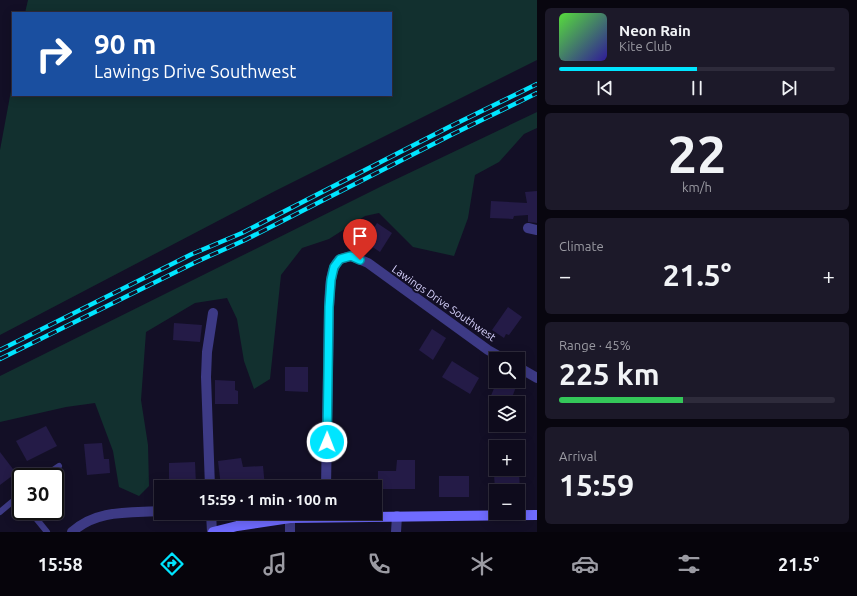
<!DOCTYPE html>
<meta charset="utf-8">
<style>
body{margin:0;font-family:Ubuntu,sans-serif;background:#1c1929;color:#f1f3f6;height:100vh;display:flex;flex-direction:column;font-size:15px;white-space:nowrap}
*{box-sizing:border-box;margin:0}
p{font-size:13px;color:#9b9ba3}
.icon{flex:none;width:22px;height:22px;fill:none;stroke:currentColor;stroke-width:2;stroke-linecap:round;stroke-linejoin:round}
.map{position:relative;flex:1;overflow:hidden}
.drawer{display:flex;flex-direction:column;gap:8px;padding:8px;background:#08060f;width:320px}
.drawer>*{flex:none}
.banner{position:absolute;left:12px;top:12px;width:380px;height:84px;border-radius:0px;box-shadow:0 2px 10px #0003,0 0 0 1px #2e2b3b;background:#1a4fa0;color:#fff;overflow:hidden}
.tools{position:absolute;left:489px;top:352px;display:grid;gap:8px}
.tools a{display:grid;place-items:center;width:36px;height:36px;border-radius:0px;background:#0e0b1c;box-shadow:0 2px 10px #0003,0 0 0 1px #2e2b3b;font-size:20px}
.speed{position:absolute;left:12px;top:468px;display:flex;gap:8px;font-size:20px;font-weight:700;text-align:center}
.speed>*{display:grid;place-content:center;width:52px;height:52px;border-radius:50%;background:#0e0b1c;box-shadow:0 2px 10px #0003,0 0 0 1px #2e2b3b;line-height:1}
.speed .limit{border:2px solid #111;border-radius:6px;background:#fff;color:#111}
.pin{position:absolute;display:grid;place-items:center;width:34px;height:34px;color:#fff;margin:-41px -17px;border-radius:50% 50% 50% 0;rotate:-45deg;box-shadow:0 0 4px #0007}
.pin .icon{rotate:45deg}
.me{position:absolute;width:44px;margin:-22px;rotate:1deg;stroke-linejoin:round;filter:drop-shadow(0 0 3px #0008)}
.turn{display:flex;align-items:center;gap:14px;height:84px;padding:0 16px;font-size:18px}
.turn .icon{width:52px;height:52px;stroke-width:2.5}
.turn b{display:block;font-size:28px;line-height:34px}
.big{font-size:30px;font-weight:600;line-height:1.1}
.drawer .card{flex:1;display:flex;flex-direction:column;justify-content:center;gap:6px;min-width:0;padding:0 14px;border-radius:6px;background:#1c1929}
.drawer .dial{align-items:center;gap:0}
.dial b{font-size:52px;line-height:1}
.song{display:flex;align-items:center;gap:12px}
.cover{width:48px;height:48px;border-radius:6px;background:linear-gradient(135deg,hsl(110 70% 55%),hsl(250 70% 35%))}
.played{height:4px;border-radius:2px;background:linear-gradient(90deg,#00e5ff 50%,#2e2b3b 50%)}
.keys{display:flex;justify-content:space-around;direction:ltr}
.heat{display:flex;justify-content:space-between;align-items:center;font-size:22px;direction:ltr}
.charge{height:6px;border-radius:3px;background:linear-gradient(90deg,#34c759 45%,#2e2b3b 0)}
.trip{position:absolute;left:154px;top:480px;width:228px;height:40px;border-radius:0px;background:#0e0b1c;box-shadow:0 2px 10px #0003,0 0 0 1px #2e2b3b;font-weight:600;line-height:40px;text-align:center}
.tabs{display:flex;height:64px;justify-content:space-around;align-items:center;background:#06040b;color:#9b9ba3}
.tabs .icon{width:28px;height:28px}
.tabs .on{color:#00e5ff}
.tabs b{font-size:18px;color:#f1f3f6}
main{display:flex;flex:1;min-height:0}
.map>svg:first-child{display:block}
.green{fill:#12302f}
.building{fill:#241b47}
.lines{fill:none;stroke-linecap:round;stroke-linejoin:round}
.lane{stroke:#3d3a85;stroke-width:6}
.street{stroke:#3d3a85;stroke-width:10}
.secondary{stroke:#6f6bff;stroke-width:10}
.rail-casing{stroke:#00e5ff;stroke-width:4.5}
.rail{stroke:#130f26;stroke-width:3;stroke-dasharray:9;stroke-linecap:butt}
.route-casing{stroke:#0095a6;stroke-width:10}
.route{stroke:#00e5ff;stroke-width:7}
.labels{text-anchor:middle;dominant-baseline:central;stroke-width:4;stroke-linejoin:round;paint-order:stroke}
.street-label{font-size:11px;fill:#d9d4ff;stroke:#130f26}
</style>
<main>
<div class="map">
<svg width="537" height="532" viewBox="0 0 537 532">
<rect width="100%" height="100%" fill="#130f26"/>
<g class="green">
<path d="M28,0H537V60L275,191L0,335V150L13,80V95H391V13H25Z"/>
<path d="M537,112V128L524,134L499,162L475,175L468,218L454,256L413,247L379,213L365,216L329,239L302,248L281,275L270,379L254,389L244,361L237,319L227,298L195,303L146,332L141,400L148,445L149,486L139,496L119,487L113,451L95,403L66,407L0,422V376L384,185Z"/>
</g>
<g class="building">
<path d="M537,191V223L528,222V215L514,216L513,219L490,218L491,201L527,203L525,192Z"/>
<path d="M377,223L392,233L380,252L365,242Z"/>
<path d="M508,307L522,317L509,335L506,334L504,338L492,330Z"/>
<path d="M174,323L202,325L200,342L173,340Z"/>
<path d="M432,329L446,338L433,360L419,350Z"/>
<path d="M452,361L479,378L470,394L442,377Z"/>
<path d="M285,367H308V392L285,391Z"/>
<path d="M215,380L235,381V390L238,391V404H215Z"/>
<path d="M497,381H510L517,384L510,403H488Z"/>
<path d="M46,426L57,446L27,461L16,441Z"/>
<path d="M102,443L104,459H109L110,473L87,475L84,444Z"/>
<path d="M0,452L16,473L0,485Z"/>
<path d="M241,458L243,467L263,466L265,487H221L218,461Z"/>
<path d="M397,460H415V489H378V471H396Z"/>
<path d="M195,462L196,484L169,485V463Z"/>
<path d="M519,472L520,491H495L494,473Z"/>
<rect x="439" y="476" width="30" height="21"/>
</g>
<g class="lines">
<g class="lane">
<path d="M43,477L59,466"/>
<path d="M30,511L47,532"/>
<path d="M0,512L19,496L21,499"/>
</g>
<g class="street">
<path d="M528,228L537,230"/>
<path d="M518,367L537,378"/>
<path d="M210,487L206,377L207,352L213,313"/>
<path d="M326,487L329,307C330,294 329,270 339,260C342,258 348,257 351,256L368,263L488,350L504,359"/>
<path d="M211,513L212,532"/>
<path d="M72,532C97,509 130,513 161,511"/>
<path d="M290,532V518"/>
<path d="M396,532L397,516"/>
</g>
<path class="secondary" d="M213,532L237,526L290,518L537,515"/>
<g class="rail-casing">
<g id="rail">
<path d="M0,350L192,254L242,233L449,127L537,84"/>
<path d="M0,359L196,262L245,240L453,134L537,93"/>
</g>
</g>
<use href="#rail" class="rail"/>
</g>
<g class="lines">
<g class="route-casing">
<path id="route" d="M327,442L329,307L331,280L334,267L340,259L351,256L360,260"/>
</g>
<use href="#route" class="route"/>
</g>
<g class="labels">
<g class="street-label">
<text transform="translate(444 303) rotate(35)">Lawings Drive Southwest</text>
</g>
</g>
</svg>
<div class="tools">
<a><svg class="icon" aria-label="search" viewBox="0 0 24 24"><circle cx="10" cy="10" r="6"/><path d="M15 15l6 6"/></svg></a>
<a><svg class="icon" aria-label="layers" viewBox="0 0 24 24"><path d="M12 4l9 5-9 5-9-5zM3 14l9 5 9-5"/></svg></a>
<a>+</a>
<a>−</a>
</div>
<div class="speed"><div class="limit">30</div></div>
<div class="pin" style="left:360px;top:260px;background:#d93025"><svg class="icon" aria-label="arrive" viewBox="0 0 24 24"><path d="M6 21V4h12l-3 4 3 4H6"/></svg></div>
<svg class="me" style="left:327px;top:442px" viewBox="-20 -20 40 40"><circle r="17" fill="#00e5ff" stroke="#fff" stroke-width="3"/><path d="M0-11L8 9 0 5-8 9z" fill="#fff"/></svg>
<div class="trip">15:59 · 1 min · 100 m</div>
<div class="banner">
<div class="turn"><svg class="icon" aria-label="right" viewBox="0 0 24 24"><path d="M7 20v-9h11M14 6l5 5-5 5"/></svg><div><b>90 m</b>Lawings Drive Southwest</div></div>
</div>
</div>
<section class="drawer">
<div class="card">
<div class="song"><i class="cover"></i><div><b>Neon Rain</b><p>Kite Club</p></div></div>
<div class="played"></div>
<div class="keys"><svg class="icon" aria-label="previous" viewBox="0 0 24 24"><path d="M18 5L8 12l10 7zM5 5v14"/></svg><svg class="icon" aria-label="pause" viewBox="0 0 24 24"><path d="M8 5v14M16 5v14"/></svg><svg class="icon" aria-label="next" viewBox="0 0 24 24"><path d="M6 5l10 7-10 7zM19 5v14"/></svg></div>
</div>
<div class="card dial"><b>22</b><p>km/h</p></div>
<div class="card"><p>Climate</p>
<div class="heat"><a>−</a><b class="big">21.5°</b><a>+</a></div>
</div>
<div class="card"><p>Range · 45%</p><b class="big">225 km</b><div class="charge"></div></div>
<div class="card"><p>Arrival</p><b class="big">15:59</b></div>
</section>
</main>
<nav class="tabs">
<b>15:58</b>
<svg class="icon on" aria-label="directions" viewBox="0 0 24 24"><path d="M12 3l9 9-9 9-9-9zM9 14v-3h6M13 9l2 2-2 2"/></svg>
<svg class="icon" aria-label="music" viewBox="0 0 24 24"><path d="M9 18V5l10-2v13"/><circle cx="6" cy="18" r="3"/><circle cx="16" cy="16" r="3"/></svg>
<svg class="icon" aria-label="phone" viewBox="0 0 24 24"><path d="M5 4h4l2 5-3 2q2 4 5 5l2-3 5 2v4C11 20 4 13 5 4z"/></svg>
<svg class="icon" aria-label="climate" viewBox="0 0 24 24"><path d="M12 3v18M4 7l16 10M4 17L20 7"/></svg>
<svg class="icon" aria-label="car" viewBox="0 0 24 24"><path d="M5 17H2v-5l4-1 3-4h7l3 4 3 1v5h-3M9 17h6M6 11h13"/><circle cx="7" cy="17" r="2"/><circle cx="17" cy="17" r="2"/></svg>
<svg class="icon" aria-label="filters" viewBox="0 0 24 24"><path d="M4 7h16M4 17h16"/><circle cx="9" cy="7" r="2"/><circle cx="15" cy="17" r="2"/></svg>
<b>21.5°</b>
</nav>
